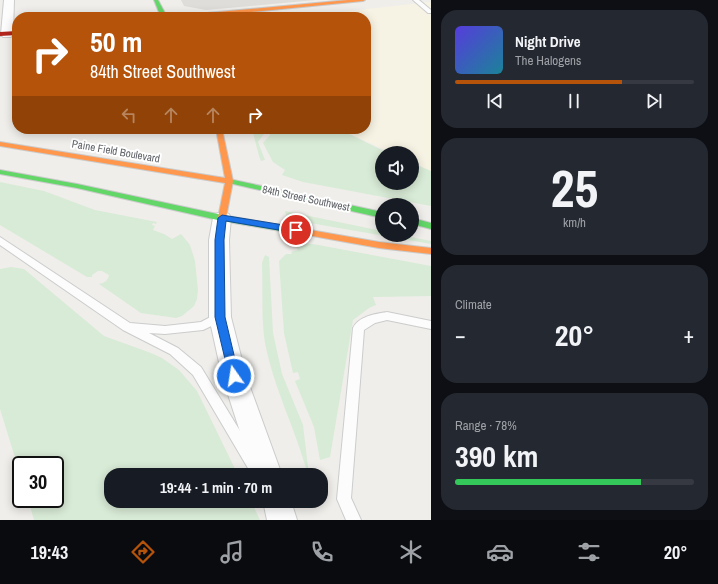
<!DOCTYPE html>
<meta charset="utf-8">
<style>
body{margin:0;font-family:"Archivo Narrow",sans-serif;background:#242831;color:#f1f3f6;height:100vh;display:flex;flex-direction:column;font-size:15px;white-space:nowrap}
*{box-sizing:border-box;margin:0}
p{font-size:13px;color:#9ea1a6}
.icon{flex:none;width:22px;height:22px;fill:none;stroke:currentColor;stroke-width:2;stroke-linecap:round;stroke-linejoin:round}
.map{position:relative;flex:1;overflow:hidden}
.panel{display:flex;flex-direction:column;gap:10px;padding:10px;background:#0d0f14;width:287px}
.panel>*{flex:none}
.hud{position:absolute;left:12px;top:12px;width:359px;height:122px;border-radius:16px;box-shadow:0 2px 10px #0003;background:#b45309;color:#fff;overflow:hidden}
.tools{position:absolute;left:375px;top:146px;display:grid;gap:8px}
.tools a{display:grid;place-items:center;width:44px;height:44px;border-radius:50%;background:#171b24;box-shadow:0 2px 10px #0003;font-size:20px}
.speed{position:absolute;left:12px;top:456px;display:flex;gap:8px;font-size:20px;font-weight:700;text-align:center}
.speed>*{display:grid;place-content:center;width:52px;height:52px;border-radius:50%;background:#171b24;box-shadow:0 2px 10px #0003;line-height:1}
.speed .limit{border:2px solid #111;border-radius:6px;background:#fff;color:#111}
.pin{position:absolute;display:grid;place-items:center;width:34px;height:34px;color:#fff;margin:-17px;border:2px solid #fff;border-radius:50%;box-shadow:0 1px 4px #0007}
.me{position:absolute;width:44px;margin:-22px;rotate:347deg;stroke-linejoin:round;filter:drop-shadow(0 0 3px #0008)}
.turn{display:flex;align-items:center;gap:14px;height:84px;padding:0 12px;font-size:18px}
.turn .icon{width:52px;height:52px;stroke-width:2.5}
.turn b{display:block;font-size:28px;line-height:34px}
.lanes{display:flex;align-items:center;height:38px;padding:0 12px;background:#0003;justify-content:center;gap:20px;direction:ltr}
.lanes .off{opacity:.35}
.big{font-size:30px;font-weight:700;line-height:1.1}
.panel .card{flex:1;display:flex;flex-direction:column;justify-content:center;gap:6px;min-width:0;padding:0 14px;border-radius:16px;background:#242831}
.panel .dial{align-items:center;gap:0}
.dial b{font-size:52px;line-height:1}
.song{display:flex;align-items:center;gap:12px}
.cover{width:48px;height:48px;border-radius:6px;background:linear-gradient(135deg,hsl(250 70% 55%),hsl(190 70% 35%))}
.played{height:4px;border-radius:2px;background:linear-gradient(90deg,#b45309 70%,#363941 70%)}
.keys{display:flex;justify-content:space-around;direction:ltr}
.heat{display:flex;justify-content:space-between;align-items:center;font-size:22px;direction:ltr}
.charge{height:6px;border-radius:3px;background:linear-gradient(90deg,#34c759 78%,#363941 0)}
.trip{position:absolute;left:104px;top:468px;width:224px;height:40px;border-radius:16px;background:#171b24;box-shadow:0 2px 10px #0003;font-weight:700;line-height:40px;text-align:center}
.tab-bar{display:flex;height:64px;justify-content:space-around;align-items:center;background:#090b0e;color:#9ea1a6}
.tab-bar .icon{width:28px;height:28px}
.tab-bar .on{color:#b45309}
.tab-bar b{font-size:18px;color:#f1f3f6}
main{display:flex;flex:1;min-height:0}
.map>svg:first-child{display:block}
.commercial{fill:#f7f3e4}
.industrial{fill:#dfddda}
.green{fill:#d8ebd6}
.lines{fill:none;stroke-linecap:round;stroke-linejoin:round}
.lane-casing{stroke:#cbcccc;stroke-width:2}
.street-casing{stroke:#cbcccc;stroke-width:2}
.fast-casing{stroke:#cacacb;stroke-width:2}
.slow-casing{stroke:#cacacb;stroke-width:2}
.jam-casing{stroke:#cacacb;stroke-width:2}
.lane{fill:#fdfcfc;fill-rule:evenodd}
.street{fill:#fdfcfc;fill-rule:evenodd}
.fast{fill:#63d668;fill-rule:evenodd}
.slow{fill:#ff974d;fill-rule:evenodd}
.jam{fill:#b3261e;fill-rule:evenodd}
.route{fill:#1a73e8;stroke:#114b97}
.labels{text-anchor:middle;dominant-baseline:central;stroke-width:4;stroke-linejoin:round;paint-order:stroke}
.street-label{font-size:11px;fill:#5f6368;stroke:#fff}
</style>
<main>
<div class="map">
<svg width="431" height="520" viewBox="0 0 431 520">
<rect width="100%" height="100%" fill="#efeeea"/>
<path class="commercial" d="M431,2V171L412,162V153H391L340,129H366V17H295Z"/>
<path class="industrial" d="M181,0H316L206,10L184,6Z"/>
<g class="green">
<path d="M252,129H263L264,134L258,142L265,160L261,161L259,156Z"/>
<path d="M268,129H339L388,153H382V183H412V163L431,171V206L303,182L282,175L285,170L273,162L263,143L270,135Z"/>
<path d="M0,182L44,191L95,210L157,222L156,224L153,223L152,225L155,226L153,230L164,234L172,239L181,234L190,245L195,261L198,290L197,299L194,306L182,316L176,318L141,313L99,284C104,283 108,281 109,275L102,271H98L92,275V277H87L0,225Z"/>
<path d="M285,211L382,231V235H401L431,241V244L287,219Z"/>
<path d="M294,243L313,244L431,266V296L373,297L376,305L369,308L353,320L330,457L320,460L314,427L295,381L300,379L298,372L293,373L284,333L279,261L286,254H292L291,252L298,250Z"/>
<path d="M265,255L269,257L273,333L282,374L303,425L309,475H308C296,430 274,389 265,343C261,319 263,288 262,263Z"/>
<path d="M11,267L24,269L104,336L151,353L162,358L179,370L197,391L238,475H111V501H251L260,520H34L28,499H55V465H21V477L0,409V269Z"/>
</g>
<g class="lines">
<g class="lane-casing">
<g id="lane">
<path d="M413,0H419L431,10V13H428Z"/>
<path d="M0,237L130,323L165,326L201,322L216,314L220,313L224,314L225,317L224,320L203,330L165,334L149,333L178,348L201,367L267,475H252L193,375L170,354L123,330L0,245Z"/>
<path d="M387,312L431,321V329L387,320L375,323L364,330L351,498L361,520H346L337,499L353,328C359,316 375,314 387,312Z"/>
</g>
</g>
<g class="street-casing">
<g id="street">
<path d="M4,0H14L13,34L11,37H3L1,34Z"/>
<path d="M222,212L229,214L231,218L229,240L231,317L246,376L282,475H254L222,376L209,317V240L213,218L215,214Z"/>
<path d="M263,501H291L297,520H267Z"/>
</g>
</g>
<g class="fast-casing">
<g id="fast">
<path d="M154,0H158L167,17H161Z"/>
<path d="M0,170L77,184L222,215L310,230L314,233L310,236L222,221L77,188L0,174Z"/>
<path d="M226,179H229L382,212V218L229,183L225,181Z"/>
<path d="M412,218L431,223V229L412,224Z"/>
</g>
</g>
<g class="slow-casing">
<g id="slow">
<path d="M348,0H365L363,1L201,17H182L185,15Z"/>
<path d="M216,129H222L233,181L226,218L222,221L218,218L225,183L0,146V142L225,178Z"/>
<path d="M310,230L379,242L431,248V254L379,248L307,235L306,233Z"/>
</g>
</g>
<g class="jam-casing">
<path id="jam" d="M17,31V35L0,36V32Z"/>
</g>
<use href="#lane" class="lane"/>
<use href="#street" class="street"/>
<use href="#fast" class="fast"/>
<use href="#slow" class="slow"/>
<use href="#jam" class="jam"/>
</g>
<path class="route" d="M222,215L296,227L300,230L296,233L226,221L224,240L225,317L239,376L238,379L234,380L230,379L229,376L215,317V240L218,218Z"/>
<g class="labels">
<g class="street-label">
<text transform="translate(116 151) rotate(10)">Paine Field Boulevard</text>
<text transform="translate(306 198) rotate(12)">84th Street Southwest</text>
</g>
</g>
</svg>
<div class="tools">
<a><svg class="icon" aria-label="sound" viewBox="0 0 24 24"><path d="M4 9h4l5-4v14l-5-4H4zM17 9q2 3 0 6"/></svg></a>
<a><svg class="icon" aria-label="search" viewBox="0 0 24 24"><circle cx="10" cy="10" r="6"/><path d="M15 15l6 6"/></svg></a>
</div>
<div class="speed"><div class="limit">30</div></div>
<div class="pin" style="left:296px;top:230px;background:#d93025"><svg class="icon" aria-label="arrive" viewBox="0 0 24 24"><path d="M6 21V4h12l-3 4 3 4H6"/></svg></div>
<svg class="me" style="left:234px;top:376px" viewBox="-20 -20 40 40"><circle r="17" fill="#1a73e8" stroke="#fff" stroke-width="3"/><path d="M0-11L8 9 0 5-8 9z" fill="#fff"/></svg>
<div class="trip">19:44 · 1 min · 70 m</div>
<div class="hud">
<div class="turn"><svg class="icon" aria-label="right" viewBox="0 0 24 24"><path d="M7 20v-9h11M14 6l5 5-5 5"/></svg><div><b>50 m</b>84th Street Southwest</div></div>
<div class="lanes"><svg class="icon off" aria-label="left" viewBox="0 0 24 24"><path d="M17 20v-9H6M10 6l-5 5 5 5"/></svg><svg class="icon off" aria-label="ahead" viewBox="0 0 24 24"><path d="M12 20V5M6 11l6-6 6 6"/></svg><svg class="icon off" aria-label="ahead" viewBox="0 0 24 24"><path d="M12 20V5M6 11l6-6 6 6"/></svg><svg class="icon" aria-label="right" viewBox="0 0 24 24"><path d="M7 20v-9h11M14 6l5 5-5 5"/></svg></div>
</div>
</div>
<section class="panel">
<div class="card">
<div class="song"><i class="cover"></i><div><b>Night Drive</b><p>The Halogens</p></div></div>
<div class="played"></div>
<div class="keys"><svg class="icon" aria-label="previous" viewBox="0 0 24 24"><path d="M18 5L8 12l10 7zM5 5v14"/></svg><svg class="icon" aria-label="pause" viewBox="0 0 24 24"><path d="M8 5v14M16 5v14"/></svg><svg class="icon" aria-label="next" viewBox="0 0 24 24"><path d="M6 5l10 7-10 7zM19 5v14"/></svg></div>
</div>
<div class="card dial"><b>25</b><p>km/h</p></div>
<div class="card"><p>Climate</p>
<div class="heat"><a>−</a><b class="big">20°</b><a>+</a></div>
</div>
<div class="card"><p>Range · 78%</p><b class="big">390 km</b><div class="charge"></div></div>
</section>
</main>
<nav class="tab-bar">
<b>19:43</b>
<svg class="icon on" aria-label="directions" viewBox="0 0 24 24"><path d="M12 3l9 9-9 9-9-9zM9 14v-3h6M13 9l2 2-2 2"/></svg>
<svg class="icon" aria-label="music" viewBox="0 0 24 24"><path d="M9 18V5l10-2v13"/><circle cx="6" cy="18" r="3"/><circle cx="16" cy="16" r="3"/></svg>
<svg class="icon" aria-label="phone" viewBox="0 0 24 24"><path d="M5 4h4l2 5-3 2q2 4 5 5l2-3 5 2v4C11 20 4 13 5 4z"/></svg>
<svg class="icon" aria-label="climate" viewBox="0 0 24 24"><path d="M12 3v18M4 7l16 10M4 17L20 7"/></svg>
<svg class="icon" aria-label="car" viewBox="0 0 24 24"><path d="M5 17H2v-5l4-1 3-4h7l3 4 3 1v5h-3M9 17h6M6 11h13"/><circle cx="7" cy="17" r="2"/><circle cx="17" cy="17" r="2"/></svg>
<svg class="icon" aria-label="filters" viewBox="0 0 24 24"><path d="M4 7h16M4 17h16"/><circle cx="9" cy="7" r="2"/><circle cx="15" cy="17" r="2"/></svg>
<b>20°</b>
</nav>
